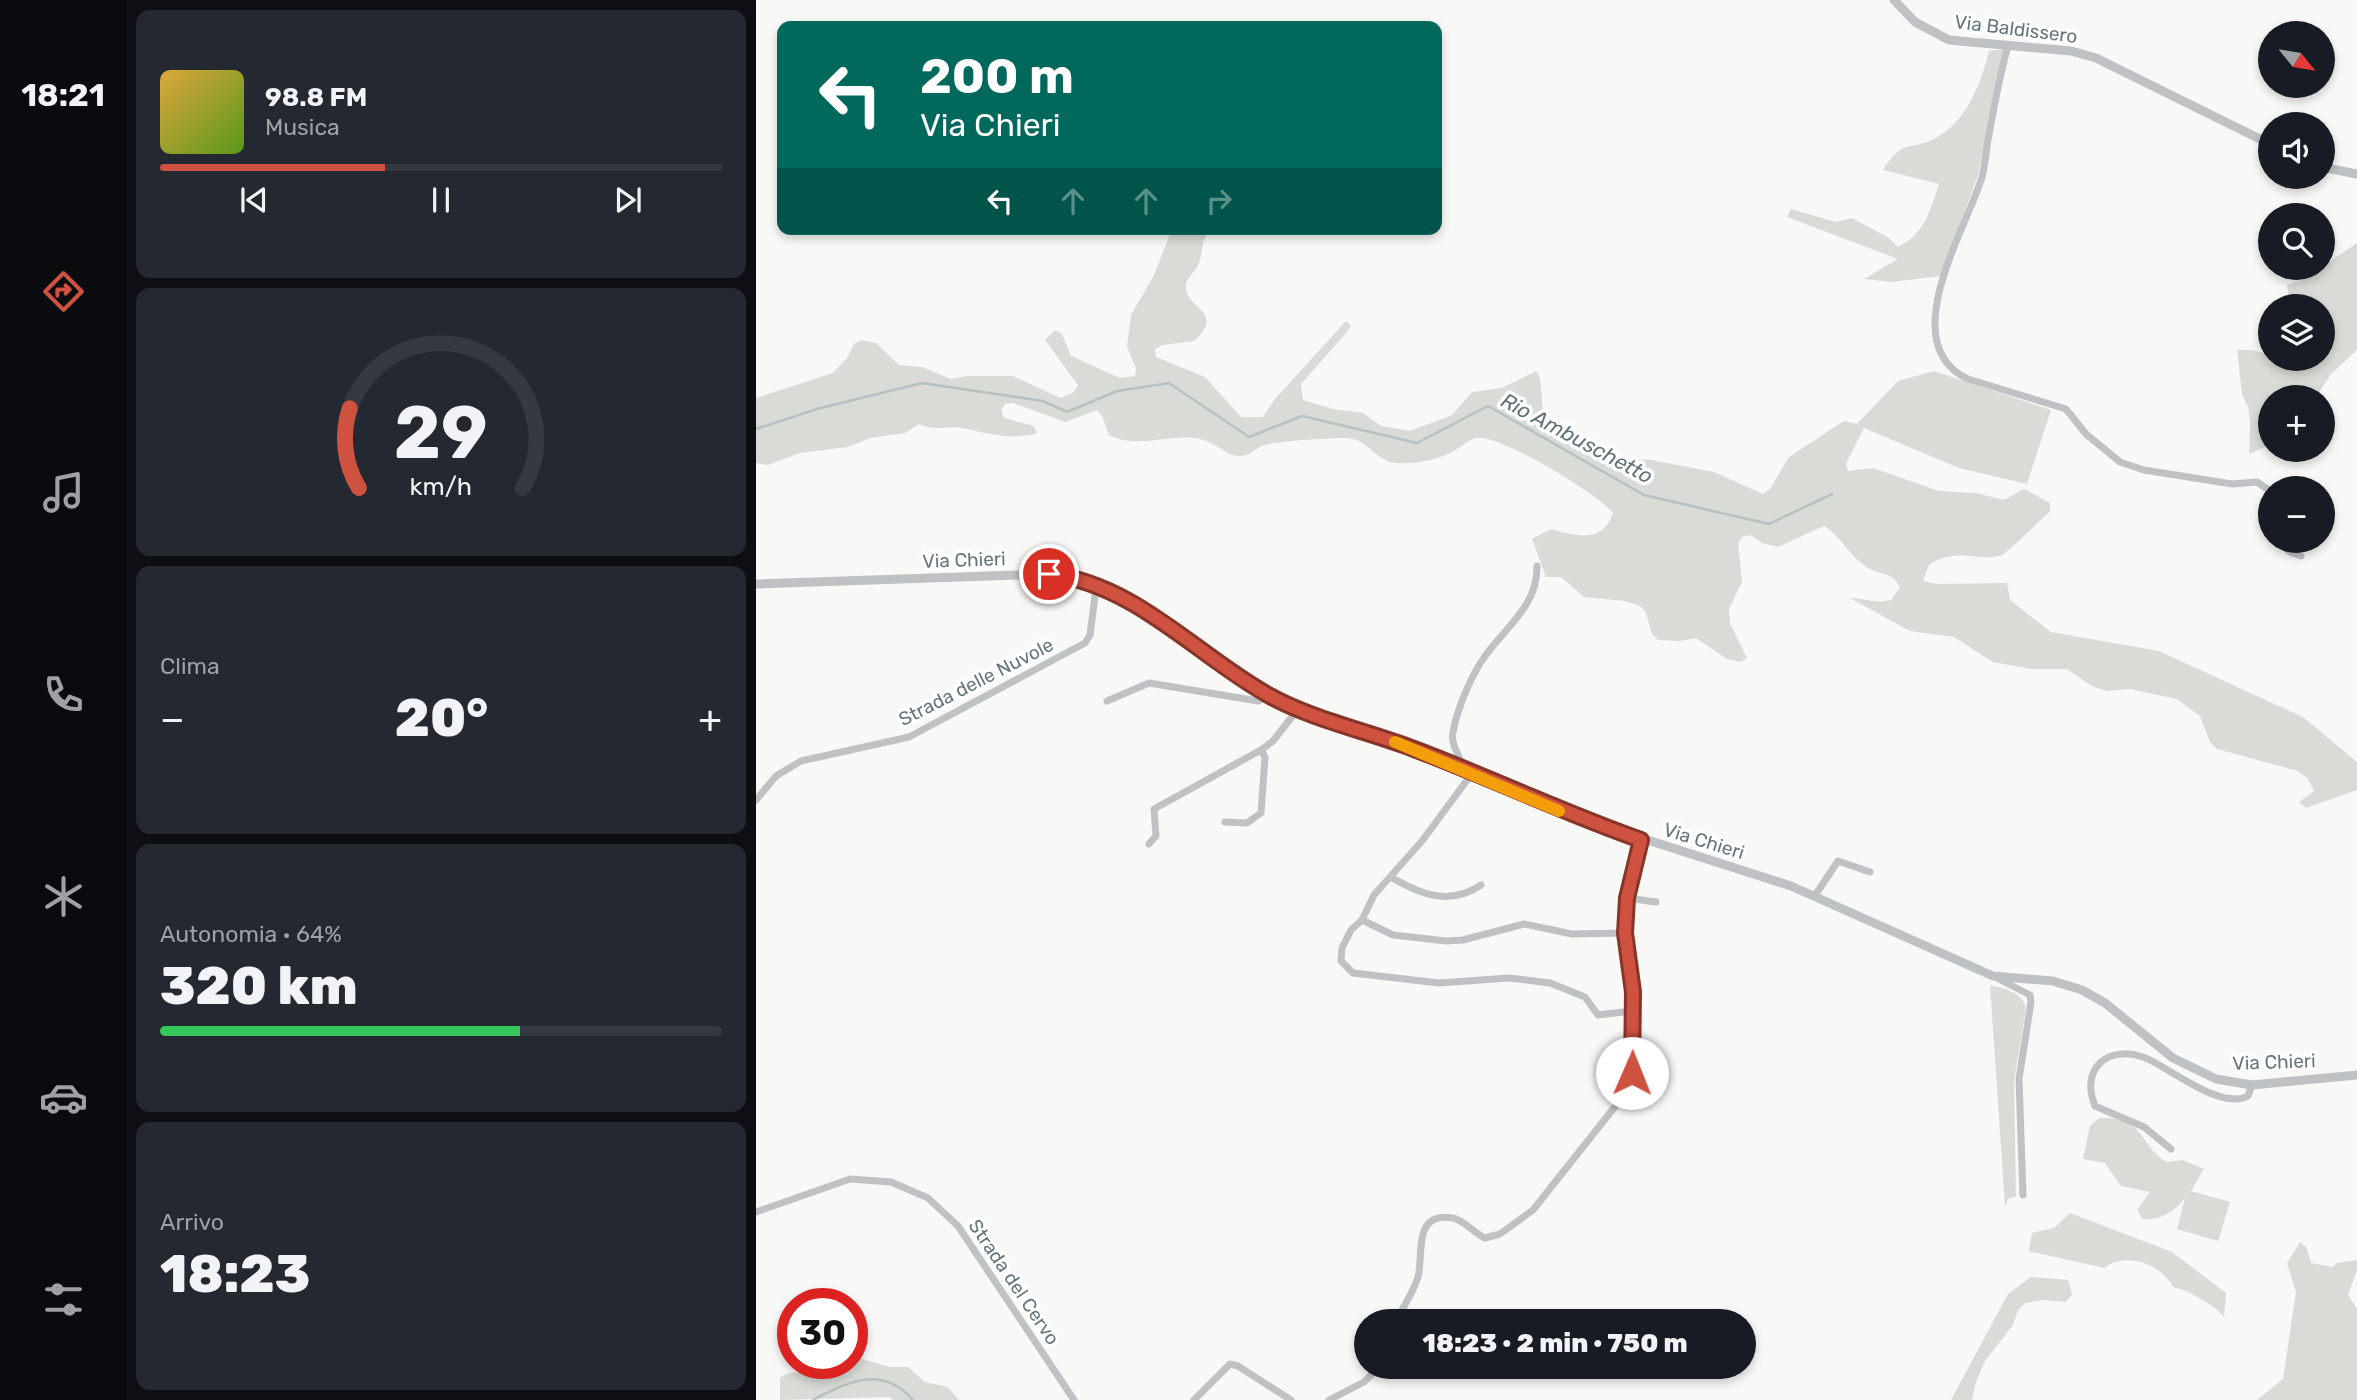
<!DOCTYPE html>
<html lang="it">
<meta charset="utf-8">
<style>
body{margin:0;font-family:Rubik,sans-serif;background:#242831;color:#f1f3f6;height:100vh;display:flex;flex-direction:column;font-size:26px;white-space:nowrap}
*{box-sizing:border-box;margin:0}
p{font-size:23px;color:#9ea1a6}
.icon{flex:none;width:38px;height:38px;fill:none;stroke:currentColor;stroke-width:2;stroke-linecap:round;stroke-linejoin:round}
.map{position:relative;flex:1;overflow:hidden}
.sheet{display:flex;flex-direction:column;gap:10px;padding:10px;background:#0d0f14;width:630px}
.sheet>*{flex:none}
.guide{position:absolute;left:21px;top:21px;width:665px;height:214px;border-radius:14px;box-shadow:0 4px 10px #0003;background:#00695c;color:#fff;overflow:hidden}
.needle{width:46px;rotate:120deg}
.tools{position:absolute;left:1502px;top:21px;display:grid;gap:14px}
.tools a{display:grid;place-items:center;width:77px;height:77px;border-radius:50%;background:#171b24;box-shadow:0 4px 10px #0003;font-size:35px}
.speed{position:absolute;left:21px;top:1288px;display:flex;gap:14px;font-size:35px;font-weight:700;text-align:center}
.speed>*{display:grid;place-content:center;width:91px;height:91px;border-radius:50%;background:#171b24;box-shadow:0 4px 10px #0003;line-height:1}
.speed .limit{border:10px solid #d22;background:#fff;color:#111}
.pin{position:absolute;display:grid;place-items:center;width:60px;height:60px;color:#fff;margin:-30px;border:4px solid #fff;border-radius:50%;box-shadow:0 2px 7px #0007}
.me{position:absolute;width:77px;margin:-38px;rotate:1deg;stroke-linejoin:round;filter:drop-shadow(0 0 5px #0008)}
.turn{display:flex;align-items:center;gap:24px;height:147px;padding:0 28px;font-size:32px}
.turn .icon{width:91px;height:91px;stroke-width:2.5}
.turn b{display:block;font-size:49px;line-height:60px}
.lanes{display:flex;align-items:center;height:66px;padding:0 28px;background:#0003;justify-content:center;gap:35px;direction:ltr}
.lanes .off{opacity:.35}
.big{font-size:52px;font-weight:800;line-height:1.1}
.sheet .widget{flex:1;display:flex;flex-direction:column;justify-content:center;gap:10px;min-width:0;padding:0 24px;border-radius:14px;background:#242831}
.sheet .dial{align-items:center;gap:0}
.dial svg{height:182px;overflow:visible;fill:none;stroke:#363941;stroke-width:7;stroke-linecap:round;text-anchor:middle}
.dial text{fill:#f1f3f6;stroke:none}
.song{display:flex;align-items:center;gap:21px}
.cover{width:84px;height:84px;border-radius:10px;background:linear-gradient(135deg,hsl(40 70% 55%),hsl(90 70% 35%))}
.played{height:7px;border-radius:4px;background:linear-gradient(90deg,#cf513f 40%,#363941 40%)}
.keys{display:flex;justify-content:space-around;direction:ltr}
.heat{display:flex;justify-content:space-between;align-items:center;font-size:38px;direction:ltr}
.charge{height:10px;border-radius:5px;background:linear-gradient(90deg,#34c759 64%,#363941 0)}
.trip{position:absolute;left:598px;top:1309px;width:402px;height:70px;border-radius:35px;background:#171b24;box-shadow:0 4px 10px #0003;font-weight:800;line-height:70px;text-align:center}
main{display:flex;flex:1;min-height:0}
.tab-bar{display:flex;flex-direction:column;width:126px;justify-content:space-around;align-items:center;background:#090b0e;color:#9ea1a6}
.tab-bar .icon{width:49px;height:49px}
.tab-bar .selected{color:#cf513f}
.tab-bar b{font-size:32px;color:#f1f3f6}
.map>svg:first-child{display:block}
.green{fill:#d9dcd6}
.lines{fill:none;stroke-linecap:round;stroke-linejoin:round}
.stream{stroke:#b6c1c4;stroke-width:2.5}
.minor{stroke:#bec2c5;stroke-width:7}
.tertiary{stroke:#bec2c5;stroke-width:9}
.route-casing{stroke:#873529;stroke-width:18}
.route{stroke:#cf513f;stroke-width:12}
.slow{stroke:#f59e0b;stroke-width:12}
.labels{text-anchor:middle;dominant-baseline:central;stroke-width:7;stroke-linejoin:round;paint-order:stroke}
.street-label{font-size:19px;fill:#66767d;stroke:#fff}
.water-label{font-size:21px;font-style:italic;fill:#617478;stroke:#fff}
</style>
<main>
<nav class="tab-bar">
<b>18:21</b>
<svg class="icon selected" aria-label="directions" viewBox="0 0 24 24"><path d="M12 3l9 9-9 9-9-9zM9 14v-3h6M13 9l2 2-2 2"/></svg>
<svg class="icon" aria-label="music" viewBox="0 0 24 24"><path d="M9 18V5l10-2v13"/><circle cx="6" cy="18" r="3"/><circle cx="16" cy="16" r="3"/></svg>
<svg class="icon" aria-label="phone" viewBox="0 0 24 24"><path d="M5 4h4l2 5-3 2q2 4 5 5l2-3 5 2v4C11 20 4 13 5 4z"/></svg>
<svg class="icon" aria-label="climate" viewBox="0 0 24 24"><path d="M12 3v18M4 7l16 10M4 17L20 7"/></svg>
<svg class="icon" aria-label="car" viewBox="0 0 24 24"><path d="M5 17H2v-5l4-1 3-4h7l3 4 3 1v5h-3M9 17h6M6 11h13"/><circle cx="7" cy="17" r="2"/><circle cx="17" cy="17" r="2"/></svg>
<svg class="icon" aria-label="filters" viewBox="0 0 24 24"><path d="M4 7h16M4 17h16"/><circle cx="9" cy="7" r="2"/><circle cx="15" cy="17" r="2"/></svg>
</nav>
<section class="sheet">
<div class="widget">
<div class="song"><i class="cover"></i><div><b>98.8 FM</b><p>Musica</p></div></div>
<div class="played"></div>
<div class="keys"><svg class="icon" aria-label="previous" viewBox="0 0 24 24"><path d="M18 5L8 12l10 7zM5 5v14"/></svg><svg class="icon" aria-label="pause" viewBox="0 0 24 24"><path d="M8 5v14M16 5v14"/></svg><svg class="icon" aria-label="next" viewBox="0 0 24 24"><path d="M6 5l10 7-10 7zM19 5v14"/></svg></div>
</div>
<div class="widget dial"><svg viewBox="0 0 100 80">
<path d="M14 69A42 42 0 1 1 86 69"/>
<path d="M14 69A42 42 0 0 1 10 34" stroke="#cf513f"/>
<text x="50" y="56" font-size="32" font-weight="700">29</text>
<text x="50" y="72" font-size="11">km/h</text>
</svg></div>
<div class="widget"><p>Clima</p>
<div class="heat"><a>−</a><b class="big">20°</b><a>+</a></div>
</div>
<div class="widget"><p>Autonomia · 64%</p><b class="big">320 km</b><div class="charge"></div></div>
<div class="widget"><p>Arrivo</p><b class="big">18:23</b></div>
</section>
<div class="map">
<svg width="1601" height="1400" viewBox="0 0 1601 1400">
<rect width="100%" height="100%" fill="#f8f8f6"/>
<g class="green">
<path d="M1248,49L1222,175L1185,276L1135,282L1108,279L1142,259L1031,217L1035,209L1080,222L1096,218L1133,238L1142,247C1168,235 1175,209 1183,184L1127,170C1148,137 1153,152 1180,138C1211,121 1225,83 1233,51Z"/>
<path d="M416,229H454C444,242 448,252 442,265C439,273 429,277 430,288C431,309 470,312 438,341L406,345L399,349L400,357L449,377L485,417H507L519,399L590,321L595,326L591,332L545,384L547,400L577,409L607,413L625,426L654,431L696,415L716,392L746,388L780,371L784,378L787,411L791,418L817,428L835,444L870,459L895,460L958,472L1007,494L1014,489L1033,457L1088,421L1101,424L1142,381L1178,371L1295,410L1271,484L1203,468L1108,428L1090,464L1092,471L1117,468L1183,491L1220,493L1248,500L1268,489L1294,503V511C1288,517 1251,553 1246,555C1221,563 1203,546 1173,565L1167,581L1180,584L1251,583L1254,600L1295,632L1403,651L1547,717L1601,762V790L1550,808L1543,802L1558,791L1552,779L1542,771L1461,749L1454,742L1444,716L1421,699L1374,689L1351,691L1336,686L1311,669H1275L1237,662L1198,637L1154,631L1094,598C1111,598 1117,604 1135,600L1144,587C1137,572 1124,575 1112,568C1094,557 1085,536 1068,526L1022,547L1006,543L995,535L986,537L982,543L986,582L973,609L974,623L991,658L985,662L971,659L940,638L924,641L902,640L896,634L889,611L884,606L869,601L828,597L805,577H790L776,539L795,529C819,536 847,544 857,513C844,495 742,433 720,438C710,441 701,450 692,454C676,461 658,464 640,463C621,462 610,437 589,438C572,438 524,441 509,445C501,447 494,456 485,456C469,457 461,440 437,438C410,435 380,449 353,435L346,416L341,410L309,422L257,403L249,404L245,410L248,418L278,426L281,433C257,441 230,433 206,428C189,425 183,432 163,424L149,433L115,438L92,447L44,453L12,465L0,463V398L77,373L91,358L98,344L105,340L120,343L143,365L166,367L195,379L211,376H257L305,398L318,392L322,385L289,340L299,330L306,334L315,356L364,378L379,376L380,368L371,347L375,315L398,275Z"/>
<path d="M1601,243V350L1575,374L1560,397H1514V445L1493,454L1494,422L1492,407L1486,394L1481,350H1496L1514,355V359H1566V306H1534L1531,285L1548,279Z"/>
<path d="M1234,985C1249,989 1268,992 1270,1009L1258,1081L1260,1196L1252,1199L1249,1206Z"/>
<path d="M1343,1118C1390,1116 1383,1146 1411,1162L1427,1160L1448,1169L1435,1191L1474,1202L1462,1241L1421,1229L1429,1198C1419,1211 1404,1221 1387,1219L1381,1210L1394,1192L1365,1186L1349,1163L1327,1159L1334,1126Z"/>
<path d="M1314,1213L1416,1252L1470,1293L1468,1317C1463,1308 1429,1288 1417,1287C1406,1264 1369,1251 1348,1268L1273,1251L1276,1233L1298,1228Z"/>
<path d="M1544,1242L1550,1247L1555,1263L1577,1267L1580,1263L1601,1260V1270L1592,1295L1601,1309V1400H1501L1527,1379L1540,1292L1531,1263Z"/>
<path d="M1275,1277L1312,1280L1316,1294L1310,1302L1286,1300L1269,1303L1262,1310L1257,1325L1229,1361L1220,1382L1216,1400H1195L1252,1294Z"/>
<path d="M96,1356L134,1367H152L169,1382L192,1387L203,1400H137L133,1397L24,1400V1378L30,1374L96,1363Z"/>
</g>
<g class="lines">
<g class="stream">
<path d="M0,429L61,409L166,383L287,401L311,412L361,391L413,383L493,437L546,416L661,443L732,406L888,495L1013,524L1076,494"/>
<path d="M57,1400C92,1381 127,1365 157,1400"/>
</g>
<g class="minor">
<path d="M1252,46C1243,77 1238,108 1232,140C1230,152 1229,165 1226,177C1211,228 1137,344 1212,379L1310,409L1330,434L1364,462L1388,470L1476,484L1501,482L1514,491"/>
<path d="M1514,515V524"/>
<path d="M1522,541L1534,552L1545,556"/>
<path d="M351,701L393,683L502,701L512,696"/>
<path d="M706,768C705,755 694,746 697,732C701,710 713,681 725,662C746,629 782,608 781,566"/>
<path d="M717,772L666,841L618,895L606,920L595,930L586,948L585,961L597,973L683,983L753,978L794,983L829,997L842,1015L876,1011"/>
<path d="M0,800L20,776L45,761L153,737L329,643L334,635L340,588"/>
<path d="M469,822L491,823L505,813L509,757L505,750"/>
<path d="M393,844L400,836L398,809L505,750L517,741L542,709"/>
<path d="M635,877C665,895 694,906 725,885"/>
<path d="M1058,897L1082,861L1114,872"/>
<path d="M871,898L900,902"/>
<path d="M606,920L637,935L690,941L707,940L768,924L816,934L869,933"/>
<path d="M1237,976L1274,995L1275,1002L1263,1079L1267,1195"/>
<path d="M1415,1149L1388,1127L1339,1106C1324,1069 1351,1045 1387,1057C1412,1066 1464,1111 1492,1096L1496,1085"/>
<path d="M0,1212L94,1179L135,1182L172,1198L202,1226L318,1400"/>
<path d="M640,1321C647,1307 657,1293 662,1277C668,1255 656,1211 697,1218C708,1220 718,1233 729,1238L744,1234L777,1210L865,1099C892,1046 868,986 869,930C869,899 878,870 885,840"/>
<path d="M438,1400L474,1364L482,1366L535,1400"/>
<path d="M573,1400L608,1382L623,1367"/>
</g>
<g class="tertiary">
<path d="M1138,0L1159,22L1193,40L1315,51L1340,58L1514,144"/>
<path d="M1566,167L1601,174"/>
<path d="M0,584L293,574L312,576L372,601L528,703L663,751L817,816L1035,886L1237,976L1297,981L1326,990L1349,1003L1417,1058L1460,1079L1496,1085L1601,1075"/>
</g>
</g>
<g class="lines">
<g class="route-casing">
<path id="route" d="M293,574C380,584 441,656 514,696C555,719 614,732 658,749C735,778 808,813 885,840L871,898L869,933L877,992L876,1073"/>
</g>
<use href="#route" class="route"/>
<path class="slow" d="M639,742L803,811"/>
</g>
<g class="labels">
<g class="street-label">
<text transform="translate(1260 29) rotate(7)">Via Baldissero</text>
<text transform="translate(208 560) rotate(-2)">Via Chieri</text>
<text transform="translate(220 682) rotate(-27)">Strada delle Nuvole</text>
<text transform="translate(948 841) rotate(17)">Via Chieri</text>
<text transform="translate(1518 1062) rotate(-2)">Via Chieri</text>
<text transform="translate(258 1282) rotate(56)">Strada del Cervo</text>
</g>
<g class="water-label">
<text transform="translate(821 438) rotate(28)">Rio Ambuschetto</text>
</g>
</g>
</svg>
<div class="tools">
<a><svg class="needle" viewBox="-14 -14 28 28"><path d="M0-13l5 13h-10z" fill="#e53935"/><path d="M0 13l5-13h-10z" fill="#9ea1a6"/></svg></a>
<a><svg class="icon" aria-label="sound" viewBox="0 0 24 24"><path d="M4 9h4l5-4v14l-5-4H4zM17 9q2 3 0 6"/></svg></a>
<a><svg class="icon" aria-label="search" viewBox="0 0 24 24"><circle cx="10" cy="10" r="6"/><path d="M15 15l6 6"/></svg></a>
<a><svg class="icon" aria-label="layers" viewBox="0 0 24 24"><path d="M12 4l9 5-9 5-9-5zM3 14l9 5 9-5"/></svg></a>
<a>+</a>
<a>−</a>
</div>
<div class="speed"><div class="limit">30</div></div>
<div class="pin" style="left:293px;top:574px;background:#d93025"><svg class="icon" aria-label="arrive" viewBox="0 0 24 24"><path d="M6 21V4h12l-3 4 3 4H6"/></svg></div>
<svg class="me" style="left:876px;top:1073px" viewBox="-20 -20 40 40"><circle r="19" fill="#fff"/><path d="M0-13L10 11 0 6-10 11z" fill="#cf513f"/></svg>
<div class="trip">18:23 · 2 min · 750 m</div>
<div class="guide">
<div class="turn"><svg class="icon" aria-label="left" viewBox="0 0 24 24"><path d="M17 20v-9H6M10 6l-5 5 5 5"/></svg><div><b>200 m</b>Via Chieri</div></div>
<div class="lanes"><svg class="icon" aria-label="left" viewBox="0 0 24 24"><path d="M17 20v-9H6M10 6l-5 5 5 5"/></svg><svg class="icon off" aria-label="ahead" viewBox="0 0 24 24"><path d="M12 20V5M6 11l6-6 6 6"/></svg><svg class="icon off" aria-label="ahead" viewBox="0 0 24 24"><path d="M12 20V5M6 11l6-6 6 6"/></svg><svg class="icon off" aria-label="right" viewBox="0 0 24 24"><path d="M7 20v-9h11M14 6l5 5-5 5"/></svg></div>
</div>
</div>
</main>
